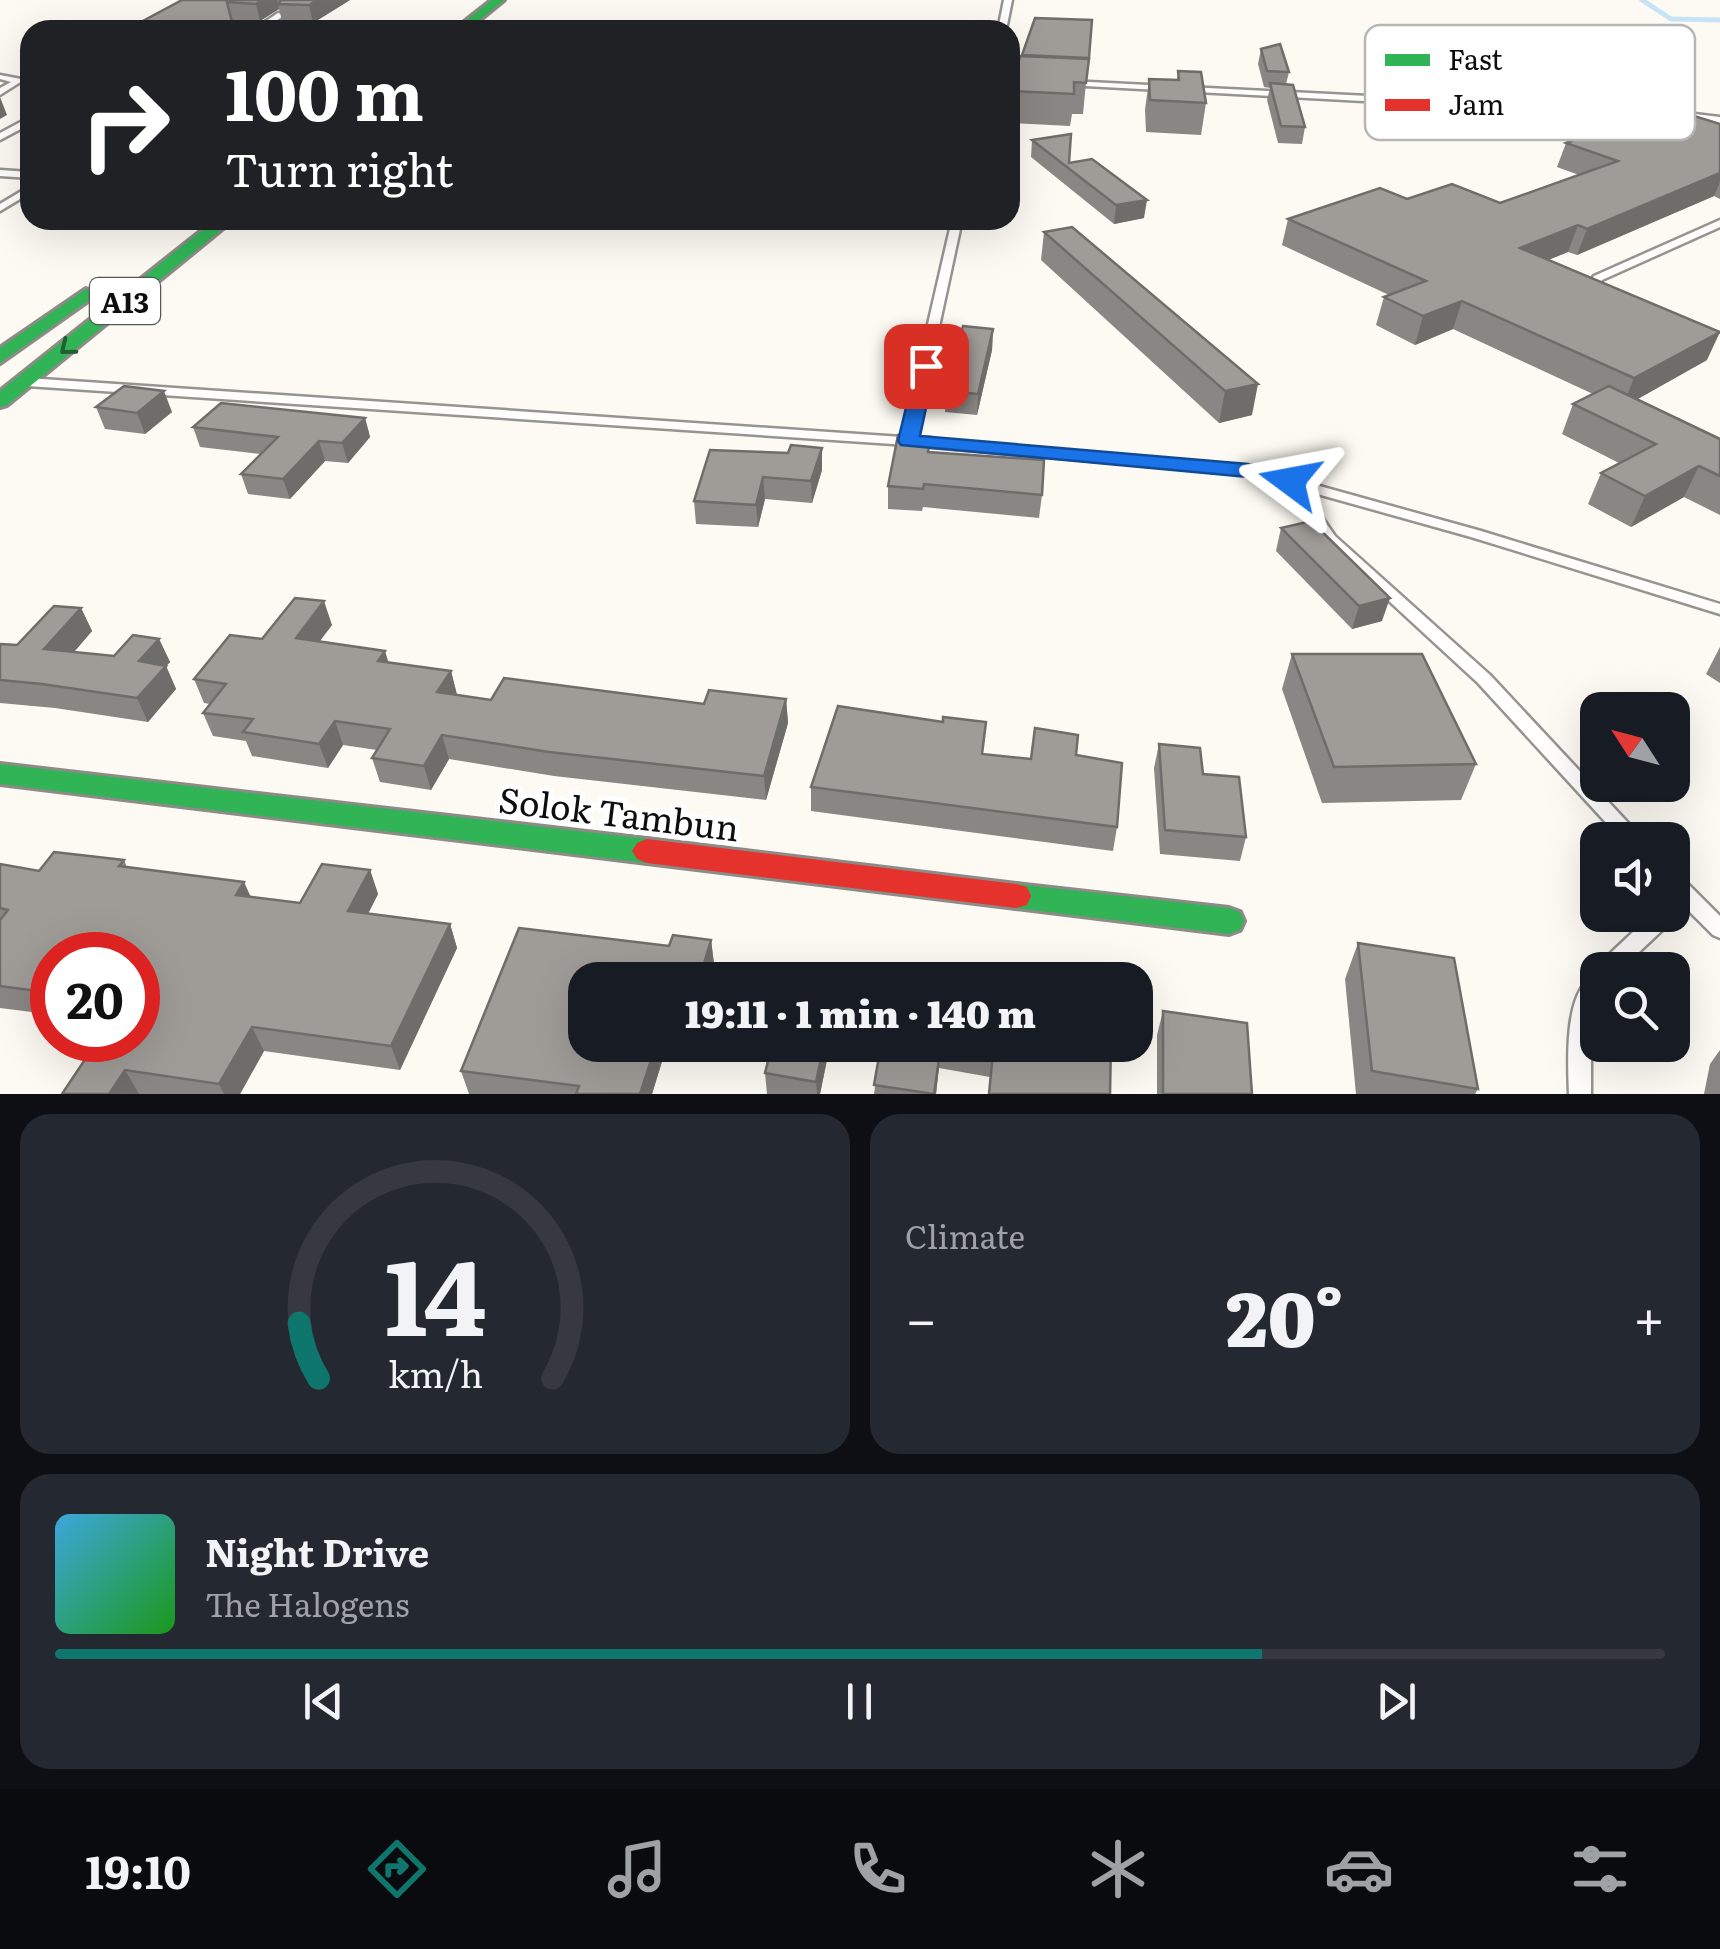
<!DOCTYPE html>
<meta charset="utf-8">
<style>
body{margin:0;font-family:Literata,serif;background:#242831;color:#f1f3f6;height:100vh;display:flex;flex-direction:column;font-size:38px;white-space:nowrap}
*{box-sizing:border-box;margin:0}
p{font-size:32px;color:#9ea1a6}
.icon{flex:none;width:55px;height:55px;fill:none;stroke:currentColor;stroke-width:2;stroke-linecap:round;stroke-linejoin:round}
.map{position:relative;height:1094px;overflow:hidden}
.details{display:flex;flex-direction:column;gap:20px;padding:20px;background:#0d0f14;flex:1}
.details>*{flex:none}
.banner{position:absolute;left:20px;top:20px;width:1000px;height:210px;border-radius:30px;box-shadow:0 10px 40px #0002;background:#202124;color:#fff;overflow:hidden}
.needle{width:65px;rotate:306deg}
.tools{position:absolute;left:1580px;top:692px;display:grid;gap:20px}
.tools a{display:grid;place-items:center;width:110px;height:110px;border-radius:20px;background:#171b24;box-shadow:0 10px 40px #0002;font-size:50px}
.speed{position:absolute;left:30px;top:932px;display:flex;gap:20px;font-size:50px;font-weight:700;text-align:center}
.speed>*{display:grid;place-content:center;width:130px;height:130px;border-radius:50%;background:#171b24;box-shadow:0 10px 40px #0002;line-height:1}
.speed .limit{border:15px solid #d22;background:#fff;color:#111}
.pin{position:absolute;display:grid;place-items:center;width:85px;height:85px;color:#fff;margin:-42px;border-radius:20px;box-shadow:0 5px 15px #0006}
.me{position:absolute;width:110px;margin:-55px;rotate:283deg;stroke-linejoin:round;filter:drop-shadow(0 0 8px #0008)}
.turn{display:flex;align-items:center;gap:35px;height:210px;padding:0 40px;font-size:45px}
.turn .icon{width:130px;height:130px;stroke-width:2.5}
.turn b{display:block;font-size:70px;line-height:85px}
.big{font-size:75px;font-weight:800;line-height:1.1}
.details .tile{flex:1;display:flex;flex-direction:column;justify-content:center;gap:15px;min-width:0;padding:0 35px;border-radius:30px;background:#242831}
.details .dial{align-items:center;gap:0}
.dial svg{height:260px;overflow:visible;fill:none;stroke:#363941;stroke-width:7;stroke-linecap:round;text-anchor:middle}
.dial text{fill:#f1f3f6;stroke:none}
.song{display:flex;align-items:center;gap:30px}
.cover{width:120px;height:120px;border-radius:15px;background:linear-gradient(135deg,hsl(200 70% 55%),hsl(120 70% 35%))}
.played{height:10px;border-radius:5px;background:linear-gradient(90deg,#0f766e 75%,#363941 75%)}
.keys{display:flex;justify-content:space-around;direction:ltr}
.heat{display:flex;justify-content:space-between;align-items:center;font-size:55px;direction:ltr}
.details .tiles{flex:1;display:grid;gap:20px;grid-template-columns:1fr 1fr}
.tile:last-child{grid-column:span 2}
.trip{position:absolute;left:568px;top:962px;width:585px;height:100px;border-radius:30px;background:#171b24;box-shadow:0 10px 40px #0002;font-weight:800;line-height:100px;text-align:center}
.tabs{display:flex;height:160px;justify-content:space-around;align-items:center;background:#090b0e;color:#9ea1a6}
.tabs .icon{width:70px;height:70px}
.tabs .selected{color:#0f766e}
.tabs b{font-size:45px;color:#f1f3f6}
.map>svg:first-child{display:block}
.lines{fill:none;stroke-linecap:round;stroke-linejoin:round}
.stream{stroke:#c8e3f6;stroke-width:5}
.lane-casing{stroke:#959491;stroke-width:5}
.fast-casing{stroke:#8c8b87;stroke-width:6}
.jam-casing{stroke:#8c8b87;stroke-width:6}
.lane{fill:#fffefd;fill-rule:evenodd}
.fast{fill:#30b455;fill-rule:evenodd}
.jam{fill:#e5322d;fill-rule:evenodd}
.wall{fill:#898683}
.shaded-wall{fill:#6f6d6a}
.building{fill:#9f9c98;stroke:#6f6d6a;stroke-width:2.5}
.oneway{stroke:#1f6132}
.route{fill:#1a73e8;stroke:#114b97;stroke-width:2.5}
.labels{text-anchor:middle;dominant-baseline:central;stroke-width:10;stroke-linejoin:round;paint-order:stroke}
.shield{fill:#fff;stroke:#565656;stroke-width:2.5}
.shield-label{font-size:28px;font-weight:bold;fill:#0e0e0e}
.near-street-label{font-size:35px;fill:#0e0e0e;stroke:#fff}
.key{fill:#fff;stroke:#b7b7b7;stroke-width:2.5}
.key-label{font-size:28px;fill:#0e0e0e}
</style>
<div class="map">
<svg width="1720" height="1094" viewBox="0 0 1720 1094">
<rect width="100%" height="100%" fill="#fcfaf2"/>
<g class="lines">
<path class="stream" d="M1642,0L1671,19L1720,20"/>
<g class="lane-casing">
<g id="lane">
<path d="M1004,0H1012L1006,30H998Z"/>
<path d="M278,13L285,15L262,30H253Z"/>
<path d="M0,75L21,79L22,81L0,95V88L11,82L0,79Z"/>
<path d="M1069,81L1625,109L1629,112L1625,115L1066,85L1065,83Z"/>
<path d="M1678,112L1720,117V123L1675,117V113Z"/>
<path d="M30,117V124L0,140V133Z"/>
<path d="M0,170L30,172V178L0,176Z"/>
<path d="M30,186V193L0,211V204Z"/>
<path d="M952,220H962L915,438L1248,466L1481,531L1720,604V614L1471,537L1303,490L1335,536L1490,675L1644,840H1622L1478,683L1325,542L1286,485L1247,474L908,445L27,386L21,382L27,378L902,437Z"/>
<path d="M1720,220V227L1602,280L1600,284L1610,291V295H1602L1588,285L1594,276Z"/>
<path d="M1672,873L1679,875L1720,916V938L1713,935L1672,894Z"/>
<path d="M1672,910L1675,915L1672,921L1620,970H1598V1003L1591,1036V1094H1569C1568,1062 1563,989 1597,973L1595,970L1599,964L1651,915H1672Z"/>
</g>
</g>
<g class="fast-casing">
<g id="fast">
<path d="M492,0H504L467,30H454Z"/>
<path d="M215,220H233L7,405L0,407V391Z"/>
<path d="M86,289L95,294L92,298L0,363V348Z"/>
<path d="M0,764L647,839L657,843L662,851L657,859L647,863L0,784Z"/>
<path d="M1016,884L1229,908L1240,912L1244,921L1240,930L1229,934L1016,908L1005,905L1001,896L1005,887Z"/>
</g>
</g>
<g class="jam-casing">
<path id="jam" d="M647,839L1016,884L1027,887L1031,896L1027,905L1016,908L647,863L637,859L632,851L637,843Z"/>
</g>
<use href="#lane" class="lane"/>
<use href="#fast" class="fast"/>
<use href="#jam" class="jam"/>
</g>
<g class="wall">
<path d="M182,0H350L313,23L282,21L279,9L260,21L232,20Z"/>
<path d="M1092,20L1083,114H1072L1070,126L1010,123L1012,91Z"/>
<path d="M1261,49L1289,72L1286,84L1305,127L1302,144L1278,143L1267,100L1270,88L1264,87L1258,64Z"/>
<path d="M1178,71L1206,103L1201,135L1146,132L1145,110L1149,79L1177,80Z"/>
<path d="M1576,122L1720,124V199L1714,196L1577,255L1568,252L1548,260L1707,360L1637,399L1720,439V515L1684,497L1631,527L1588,504L1601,473L1619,463L1562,434L1573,404L1593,394L1453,329L1415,345L1376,325L1384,297L1389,295L1282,245L1288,219L1407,199L1500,203L1579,175L1557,167L1566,143L1570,142Z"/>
<path d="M1032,140L1144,218L1114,224L1031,157Z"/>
<path d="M1044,232L1252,415L1219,423L1041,260Z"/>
<path d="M993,329L992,350L977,415L945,412L946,391Z"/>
<path d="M96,407L172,412L145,434L105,429Z"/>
<path d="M365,418L370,437L348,463L325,461L290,499L248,494L241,474L261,454L200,447L193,427Z"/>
<path d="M710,450L822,470L812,503L765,499L758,527L696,524L694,501Z"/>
<path d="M930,452L1042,495L1039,518L923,507L922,511L888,509V486Z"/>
<path d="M1281,528L1382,621L1352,629L1276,551Z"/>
<path d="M81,608L92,631L74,652L114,656L159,639L170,662L166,666L176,689L148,722L55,708L0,703V644L17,645Z"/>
<path d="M332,625L320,641L389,663L451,671L457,695L491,700L704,704L786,699L788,723L766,800L554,776L449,759L431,790L380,782L372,758L377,750L343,745L328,768L252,756L246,741L213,736L203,713L210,704L204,703L194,679L262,639Z"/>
<path d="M1720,647V683L1706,674Z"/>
<path d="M1292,654L1476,764L1461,800L1322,803L1282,689Z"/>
<path d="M1159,744L1246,837L1240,861L1160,854L1154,768Z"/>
<path d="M983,754L1031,759L1076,755L1117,827L1113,851L811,811V787Z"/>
<path d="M124,860L127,867L250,897L300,903L370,870L378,894L368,914L450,924L457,948L400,1070L264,1051L240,1094H62L95,1045L59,1040H138L52,955V1037L38,1015L40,1013L0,1008V864L39,871Z"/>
<path d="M519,928L669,946L673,935L711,940L714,964L709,980H585V1045H667L652,1094H469L461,1071Z"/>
<path d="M1358,943L1478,1089L1475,1094H1356L1345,979Z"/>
<path d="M1163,1011L1252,1094H1157V1035Z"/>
<path d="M753,1045H830L820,1094H767L765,1073L771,1051L753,1049Z"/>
<path d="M881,1045H1111L990,1077L939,1068L936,1094H874Z"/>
<path d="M1720,1050V1094H1704L1710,1064Z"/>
</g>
<g class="shaded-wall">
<path d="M262,0H277L279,9L260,21L256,4Z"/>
<path d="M318,0H350L313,23L309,5Z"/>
<path d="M0,97L7,115L0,119Z"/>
<path d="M1720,173V182L1714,196L1577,255L1587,229Z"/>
<path d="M1147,200L1144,218L1114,224L1116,205Z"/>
<path d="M1578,225L1568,252L1511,275L1520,248Z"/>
<path d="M1462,301L1453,329L1415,345L1423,316Z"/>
<path d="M993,329L992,350L977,415L978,394Z"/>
<path d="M1720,332L1707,360L1622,408L1634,378Z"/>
<path d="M1258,384L1252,415L1219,423L1225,391Z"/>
<path d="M164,391L172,412L145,434L137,413Z"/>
<path d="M365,418L370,437L348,463L342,443Z"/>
<path d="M319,441L325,461L290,499L283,479Z"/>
<path d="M822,448V470L812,503L811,481Z"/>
<path d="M1699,466L1684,497L1631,527L1645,496Z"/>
<path d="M763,477L765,499L758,527L756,505Z"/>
<path d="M1390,598L1382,621L1352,629L1359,606Z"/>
<path d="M324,601L332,625L304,661L296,638Z"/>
<path d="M81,608L92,631L56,673L44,649Z"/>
<path d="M159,639L170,662L166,666L176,689L148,722L137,698L139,661Z"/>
<path d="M385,651L392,674L378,661Z"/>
<path d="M451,671L457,695L437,692Z"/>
<path d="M786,699L788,723L766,800L764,776Z"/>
<path d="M335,721L343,745L328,768L319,744Z"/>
<path d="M442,735L449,759L431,790L424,766Z"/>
<path d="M370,870L378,894L357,935L348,911Z"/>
<path d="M244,882L255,906L236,895Z"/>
<path d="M450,924L457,948L400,1070L391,1046Z"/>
<path d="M711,940L714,964L709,980H699Z"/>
<path d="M252,1027L264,1051L240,1094H224L219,1084Z"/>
<path d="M656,1045H667L652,1094H640Z"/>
<path d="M824,1045H830L820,1094H817L816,1082Z"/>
<path d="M941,1045L936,1094H934Z"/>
<path d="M125,1070L139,1094H109Z"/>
</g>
<g class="building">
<path d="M182,0H262L256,4L227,2L234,30H126Z"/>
<path d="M281,0H318L309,5L278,4Z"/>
<path d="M1035,18L1092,20L1089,58L1022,55Z"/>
<path d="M1280,44L1289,72L1267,71L1261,49Z"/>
<path d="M1020,56L1089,59L1086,83L1074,82V94L1012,91Z"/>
<path d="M1178,71L1201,72L1206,103L1150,100L1149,79L1179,80Z"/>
<path d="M1270,83L1293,85L1305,127L1281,126Z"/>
<path d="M1643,100L1720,124V173L1587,229L1578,225L1520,248L1720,332L1634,378L1462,301L1423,316L1384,297L1426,281L1288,219L1380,188L1407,199L1452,184L1500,203L1618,161L1566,143L1600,130L1576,122Z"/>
<path d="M1071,134L1069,163L1092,159L1147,200L1116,205L1032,140Z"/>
<path d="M1072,227L1258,384L1225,391L1044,232Z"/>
<path d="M963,326L993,329L978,394L946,391Z"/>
<path d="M124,386L164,391L137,413L96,407Z"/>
<path d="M1609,386L1720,439V476L1699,466L1645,496L1601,473L1656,444L1573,404Z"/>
<path d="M221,403L365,418L342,443L319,441L283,479L241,474L278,437L193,427Z"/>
<path d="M898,435L931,437L928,452L1044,460L1042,495L924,484L923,489L888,486Z"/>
<path d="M791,445L822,448L811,481L763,477L756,505L694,501L710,450L788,453Z"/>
<path d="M1311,521L1390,598L1359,606L1281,528Z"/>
<path d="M295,598L324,601L296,638L385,651L378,661L451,671L437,692L491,700L504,678L704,704L709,690L786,699L764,776L549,752L442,735L424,766L372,758L390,729L335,721L319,744L243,732L253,719L203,713L226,684L194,679L230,635L262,639Z"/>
<path d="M54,606L81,608L44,649L114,656L133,635L159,639L139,661L166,666L137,698L42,684L0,680V644L17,645Z"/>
<path d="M1292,654H1422L1476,764L1334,767Z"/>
<path d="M838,706L943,722V717L986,722L982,754L1031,759L1035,728L1078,735L1076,755L1122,763L1117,827L811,787Z"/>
<path d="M1159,744L1200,748L1203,774L1239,777L1246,837L1165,830Z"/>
<path d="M54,852L124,860L119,866L244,882L236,895L300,903L322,864L370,870L348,911L450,924L391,1046L252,1027L219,1084L125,1070L109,1094H62L98,1040H138V955H52V993L0,986V920L8,910L0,908V864L39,871Z"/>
<path d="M519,928L669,946L673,935L711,940L699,980H585V1045H656L640,1094H576L579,1086L461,1071Z"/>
<path d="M1358,943L1454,958L1478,1089L1372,1071Z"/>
<path d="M766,968L838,978V980H763Z"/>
<path d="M52,995V1017L38,1015Z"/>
<path d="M1163,1011L1247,1023L1252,1094H1163Z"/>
<path d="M772,1045H824L816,1082L765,1073Z"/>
<path d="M881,1045H941L934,1094L874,1085Z"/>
<path d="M945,1045H1111L1110,1094H989L993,1053Z"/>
</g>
<defs><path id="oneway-chevron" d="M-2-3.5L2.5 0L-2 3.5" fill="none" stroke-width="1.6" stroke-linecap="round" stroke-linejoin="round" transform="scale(2.5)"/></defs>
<use class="oneway" href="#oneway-chevron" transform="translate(67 348) rotate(141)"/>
<path class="route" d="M926,360L935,366L920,436L1248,464L1298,476L1301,481L1290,487L1248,477L901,445L898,441L916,366Z"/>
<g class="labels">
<rect class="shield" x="90" y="278" width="70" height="46" rx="8"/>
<g class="shield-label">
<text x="125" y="301">A13</text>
</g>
<g class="near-street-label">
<text transform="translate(619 812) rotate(7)">Solok Tambun</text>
</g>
</g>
<rect x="1365" y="25" width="330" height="115" rx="15" class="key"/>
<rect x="1385" y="54" width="45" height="12" fill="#30b455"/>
<rect x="1385" y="99" width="45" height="12" fill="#e5322d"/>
<g class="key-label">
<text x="1448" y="70">Fast</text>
<text x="1448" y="115">Jam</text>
</g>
</svg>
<div class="tools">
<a><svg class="needle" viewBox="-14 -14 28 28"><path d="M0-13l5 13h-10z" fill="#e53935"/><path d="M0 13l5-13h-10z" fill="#9ea1a6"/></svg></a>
<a><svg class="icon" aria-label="sound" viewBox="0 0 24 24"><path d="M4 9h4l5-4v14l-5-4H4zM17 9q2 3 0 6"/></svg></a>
<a><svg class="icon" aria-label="search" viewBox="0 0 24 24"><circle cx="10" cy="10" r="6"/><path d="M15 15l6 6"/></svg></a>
</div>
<div class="speed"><div class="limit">20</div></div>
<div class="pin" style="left:926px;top:366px;background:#d93025"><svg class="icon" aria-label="arrive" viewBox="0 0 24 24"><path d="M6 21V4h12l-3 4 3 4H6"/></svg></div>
<svg class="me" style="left:1290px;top:481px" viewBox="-20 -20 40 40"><path d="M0-17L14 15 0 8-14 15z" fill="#1a73e8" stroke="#fff" stroke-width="4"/></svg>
<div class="trip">19:11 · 1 min · 140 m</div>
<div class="banner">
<div class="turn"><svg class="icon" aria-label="right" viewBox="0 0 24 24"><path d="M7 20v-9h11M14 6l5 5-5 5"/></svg><div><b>100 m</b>Turn right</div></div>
</div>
</div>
<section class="details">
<div class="tiles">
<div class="tile dial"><svg viewBox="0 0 100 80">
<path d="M14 69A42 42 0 1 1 86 69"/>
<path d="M14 69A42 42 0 0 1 8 52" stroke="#0f766e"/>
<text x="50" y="56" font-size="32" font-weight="700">14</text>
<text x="50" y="72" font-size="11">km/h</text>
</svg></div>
<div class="tile"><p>Climate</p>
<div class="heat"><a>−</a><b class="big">20°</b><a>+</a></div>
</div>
<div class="tile">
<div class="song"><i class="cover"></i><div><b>Night Drive</b><p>The Halogens</p></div></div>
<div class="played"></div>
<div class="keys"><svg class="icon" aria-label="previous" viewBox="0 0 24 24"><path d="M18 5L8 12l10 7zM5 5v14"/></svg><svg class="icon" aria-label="pause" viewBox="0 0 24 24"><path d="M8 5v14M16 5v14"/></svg><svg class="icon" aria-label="next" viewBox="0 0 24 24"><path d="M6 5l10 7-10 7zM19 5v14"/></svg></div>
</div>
</div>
</section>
<nav class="tabs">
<b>19:10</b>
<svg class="icon selected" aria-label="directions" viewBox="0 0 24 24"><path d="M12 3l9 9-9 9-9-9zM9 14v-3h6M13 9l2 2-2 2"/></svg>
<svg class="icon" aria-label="music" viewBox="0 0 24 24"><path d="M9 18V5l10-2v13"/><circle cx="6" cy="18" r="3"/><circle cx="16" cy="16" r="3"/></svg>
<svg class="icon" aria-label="phone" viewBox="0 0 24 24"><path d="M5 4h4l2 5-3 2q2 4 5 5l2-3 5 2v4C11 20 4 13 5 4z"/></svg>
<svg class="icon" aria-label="climate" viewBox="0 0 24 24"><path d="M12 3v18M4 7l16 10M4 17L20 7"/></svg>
<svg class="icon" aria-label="car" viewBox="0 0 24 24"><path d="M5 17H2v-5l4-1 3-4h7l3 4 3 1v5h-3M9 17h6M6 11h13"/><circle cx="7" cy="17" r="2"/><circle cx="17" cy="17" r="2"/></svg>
<svg class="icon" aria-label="filters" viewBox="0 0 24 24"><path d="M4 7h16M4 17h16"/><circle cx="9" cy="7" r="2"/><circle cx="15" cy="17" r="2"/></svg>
</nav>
